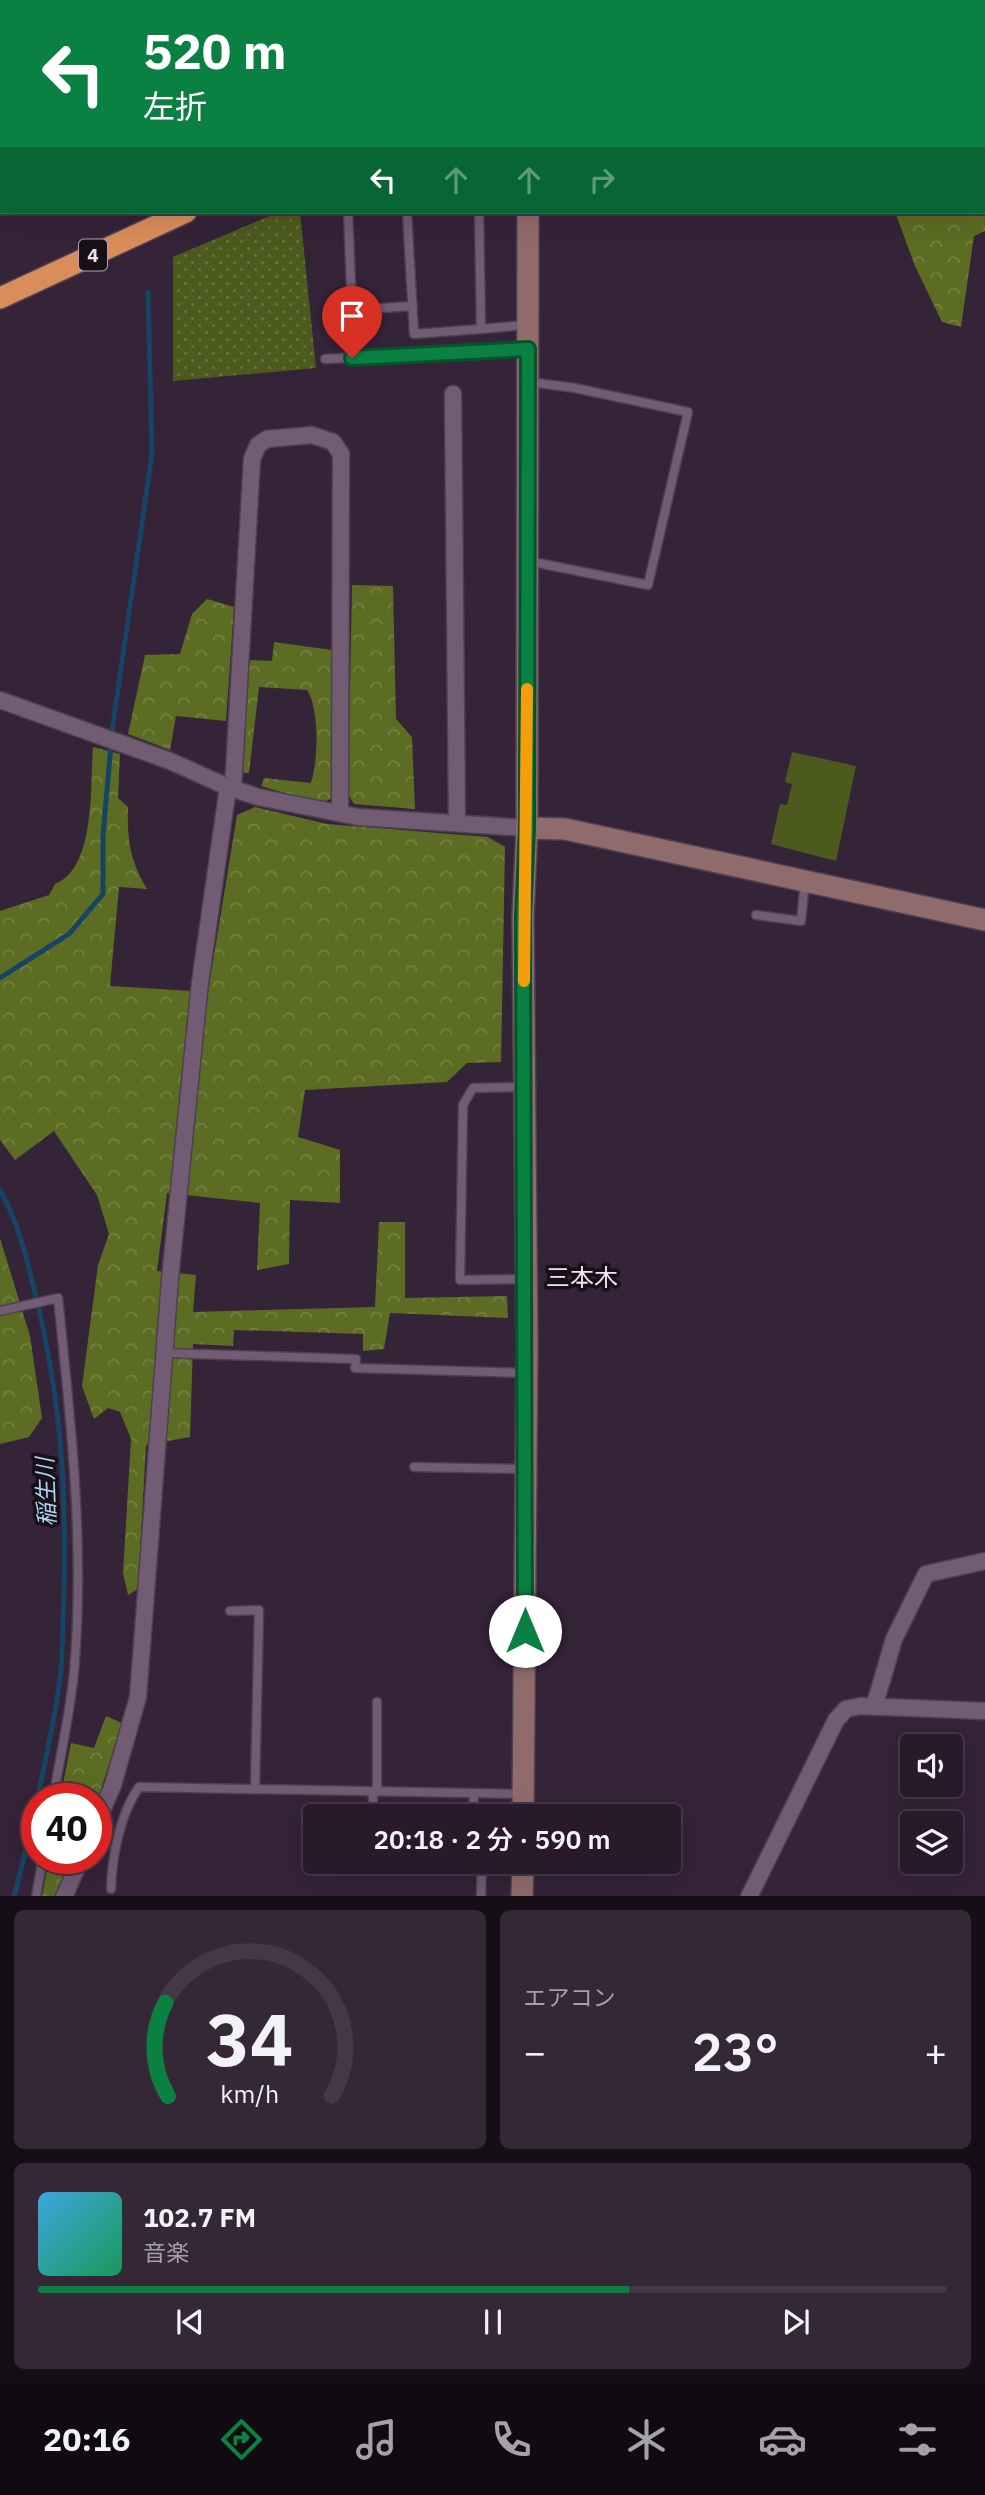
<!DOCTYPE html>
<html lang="ja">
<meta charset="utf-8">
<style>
body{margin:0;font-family:"IBM Plex Sans","Noto Sans JP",sans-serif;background:#342736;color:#f1f3f6;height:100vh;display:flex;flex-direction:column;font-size:26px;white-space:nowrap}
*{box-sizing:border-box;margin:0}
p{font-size:23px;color:#a5a1a8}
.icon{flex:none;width:38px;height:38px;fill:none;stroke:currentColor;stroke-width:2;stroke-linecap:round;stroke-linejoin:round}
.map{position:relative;height:1896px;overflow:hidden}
.details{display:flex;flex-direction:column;gap:14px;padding:14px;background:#160e17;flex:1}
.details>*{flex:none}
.banner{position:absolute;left:0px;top:0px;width:985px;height:214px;box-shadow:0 7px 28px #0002,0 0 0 2px #443847;background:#0b8043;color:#fff;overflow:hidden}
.controls{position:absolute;left:900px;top:1734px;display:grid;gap:14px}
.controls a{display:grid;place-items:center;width:63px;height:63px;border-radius:7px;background:#281a2a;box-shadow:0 7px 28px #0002,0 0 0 2px #443847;font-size:35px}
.speed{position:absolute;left:21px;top:1783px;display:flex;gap:14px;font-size:35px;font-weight:700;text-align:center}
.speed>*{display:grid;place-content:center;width:91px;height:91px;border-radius:50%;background:#281a2a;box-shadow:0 7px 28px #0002,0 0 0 2px #443847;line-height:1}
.speed .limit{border:10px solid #d22;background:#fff;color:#111}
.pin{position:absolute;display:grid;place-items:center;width:60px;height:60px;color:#fff;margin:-72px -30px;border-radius:50% 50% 50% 0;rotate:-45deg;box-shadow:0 0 7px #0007}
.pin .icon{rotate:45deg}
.me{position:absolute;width:77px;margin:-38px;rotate:0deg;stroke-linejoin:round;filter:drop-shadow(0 0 5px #0008)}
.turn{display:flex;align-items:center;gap:24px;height:147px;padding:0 28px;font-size:32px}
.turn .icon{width:91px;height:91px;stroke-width:2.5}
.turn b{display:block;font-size:49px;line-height:60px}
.lanes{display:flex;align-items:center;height:66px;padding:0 28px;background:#0003;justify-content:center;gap:35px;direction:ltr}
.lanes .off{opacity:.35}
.big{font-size:52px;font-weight:600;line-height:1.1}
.details .widget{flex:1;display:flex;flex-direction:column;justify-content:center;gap:10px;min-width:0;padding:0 24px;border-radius:10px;background:#342736}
.details .dial{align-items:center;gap:0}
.dial svg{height:182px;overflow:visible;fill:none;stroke:#443847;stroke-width:7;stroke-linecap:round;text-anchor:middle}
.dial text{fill:#f1f3f6;stroke:none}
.song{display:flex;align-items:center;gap:21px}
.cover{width:84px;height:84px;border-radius:10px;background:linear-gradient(135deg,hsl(200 70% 55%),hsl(150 70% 35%))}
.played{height:7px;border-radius:4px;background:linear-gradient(90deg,#0b8043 65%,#443847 65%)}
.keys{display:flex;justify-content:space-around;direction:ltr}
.heat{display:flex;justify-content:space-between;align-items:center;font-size:38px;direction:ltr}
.details .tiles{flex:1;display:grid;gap:14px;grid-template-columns:1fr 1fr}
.widget:last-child{grid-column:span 2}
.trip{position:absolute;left:303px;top:1804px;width:378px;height:70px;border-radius:7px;background:#281a2a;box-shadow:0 7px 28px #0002,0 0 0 2px #443847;font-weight:600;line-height:70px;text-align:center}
.dock{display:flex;height:112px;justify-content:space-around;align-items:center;background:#100a11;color:#a5a1a8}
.dock .icon{width:49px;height:49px}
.dock .selected{color:#0b8043}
.dock b{font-size:32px;color:#f1f3f6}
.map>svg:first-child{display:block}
.grass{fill:url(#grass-dots)}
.forest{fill:url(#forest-crowns)}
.garden{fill:#4d5a1d}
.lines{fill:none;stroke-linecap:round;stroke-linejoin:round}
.stream{stroke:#164465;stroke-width:5}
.lane-casing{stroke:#4f4051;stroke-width:11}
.street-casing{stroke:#4f4051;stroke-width:19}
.secondary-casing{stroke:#4f4051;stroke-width:24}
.highway-casing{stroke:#4f4051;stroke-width:24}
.lane{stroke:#715c73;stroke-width:8}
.street{stroke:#715c73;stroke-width:16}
.secondary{stroke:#906b6c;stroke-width:21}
.highway{stroke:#d98d5a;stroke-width:21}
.route-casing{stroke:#07532c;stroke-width:18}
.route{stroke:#0b8043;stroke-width:12}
.slow{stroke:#f59e0b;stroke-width:12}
.labels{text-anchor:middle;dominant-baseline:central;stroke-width:7;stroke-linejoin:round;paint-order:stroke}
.shield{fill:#181019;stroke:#aea4b0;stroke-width:2}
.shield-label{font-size:19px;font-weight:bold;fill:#efe3f0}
.water-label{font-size:23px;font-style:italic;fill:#acd3f4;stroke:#181019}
.quarter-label{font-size:24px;fill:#efe3f0;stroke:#181019}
</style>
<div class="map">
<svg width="985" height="1897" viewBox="0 0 985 1897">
<defs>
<pattern id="grass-dots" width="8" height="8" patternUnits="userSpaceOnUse" patternTransform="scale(1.75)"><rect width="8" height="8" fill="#4d5a1d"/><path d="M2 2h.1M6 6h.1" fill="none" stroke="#67723e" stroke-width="1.8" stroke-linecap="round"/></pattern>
<pattern id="forest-crowns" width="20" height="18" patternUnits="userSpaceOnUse" patternTransform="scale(1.75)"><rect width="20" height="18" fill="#5c6c22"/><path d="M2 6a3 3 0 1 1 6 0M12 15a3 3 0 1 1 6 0" fill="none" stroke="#748142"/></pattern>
</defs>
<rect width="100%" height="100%" fill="#352338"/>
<path class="grass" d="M279,212H300L316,368L173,381V257Z"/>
<g class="forest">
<path d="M776,0H985V116L984,2Z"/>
<path d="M984,151L985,231L974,236L961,327L942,322L915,266L895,212H984Z"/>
<path d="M352,585L393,586L396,719L412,737L415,809L354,804L348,794Z"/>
<path d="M207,599L234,607L226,721L176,716L170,750L128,734L145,655L180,654L192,614Z"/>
<path d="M274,642L332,650L331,799L319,803L261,786L264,778L311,783C318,761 320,710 307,690L259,687L249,773H239L247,669L251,660L272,661Z"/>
<path d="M93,747L120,754L118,798L128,807C127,840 130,860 147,889L119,887L110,986L208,992L237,815L255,807L327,824L488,837L505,847L501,1062L467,1063L447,1082L305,1090L298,1137L340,1150V1203L290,1200L289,1264L257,1270L260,1203L167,1193L157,1271L196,1275L193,1312L375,1307L379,1222H405V1298L507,1296L508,1318L390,1313L384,1349L363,1351V1334L234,1330L233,1346L193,1344L190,1437L146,1445L138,1589L128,1595L123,1573L131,1439L120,1412L108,1408L94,1419L82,1386L98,1265L109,1234L97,1195L54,1131L15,1160L0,1140V911L49,895L55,884C96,868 90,785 93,747Z"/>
<path d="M0,1238L30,1336L42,1418L29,1437L0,1444Z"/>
<path d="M106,1716L122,1723L96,1805V1799H60L71,1743L94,1748Z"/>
<path d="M49,1859H75L59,1896L42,1897Z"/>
</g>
<path class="garden" d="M792,752L856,766L836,861L771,844L780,804L787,805L792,784L785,782Z"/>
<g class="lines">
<g class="stream">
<path d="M109,0L110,2"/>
<path d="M984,168H985"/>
<path d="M112,731L152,454L148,292"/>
<path d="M0,978L69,934L103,894V835L111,745"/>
<path d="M0,1190C21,1227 29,1269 39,1310C67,1429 67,1532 62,1653C60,1701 46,1751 38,1799"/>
<path d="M14,1897L37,1806"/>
</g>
<g class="lane-casing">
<g id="lane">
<path d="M199,0L200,2"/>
<path d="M180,2L183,0"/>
<path d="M348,212L352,310L413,306"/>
<path d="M407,212L414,334L481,329"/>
<path d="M479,212L481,329L525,325"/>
<path d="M325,359L525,349"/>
<path d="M528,561L648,585L688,412L575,388L530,382"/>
<path d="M756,915L801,921L805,881"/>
<path d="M524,1087L473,1088L463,1105L460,1280L526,1279"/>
<path d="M0,1311L58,1298C71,1422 85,1547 74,1672C70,1714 60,1757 53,1799"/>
<path d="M164,1353L356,1359L355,1368L526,1373"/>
<path d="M414,1467L524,1469"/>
<path d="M230,1611L259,1610L255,1789"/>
<path d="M373,1791V1816"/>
<path d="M377,1791V1702"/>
<path d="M473,1816L474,1793"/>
<path d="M111,1889C112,1856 120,1814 139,1787L520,1794"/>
<path d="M36,1897L43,1858"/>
<path d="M481,1897L482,1862"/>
</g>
</g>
<g class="street-casing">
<g id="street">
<path d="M453,394L457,823"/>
<path d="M0,700L170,761L228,787L258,797L358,817L527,828"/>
<path d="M233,789L252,459L258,445L267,439L312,435L333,442L341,454L340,813"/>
<path d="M874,1707L894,1639L926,1574L985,1561"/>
<path d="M96,1824L113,1785L138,1697L170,1279L200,983L228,787"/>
<path d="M64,1897L81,1858"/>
<path d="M749,1897L836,1720L846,1709L860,1706L985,1711"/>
</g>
</g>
<g class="secondary-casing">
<g id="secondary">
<path d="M530,2V0"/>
<path d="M527,828L565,829L985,920"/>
<path d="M523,1816L527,1346L523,917L527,828L528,212"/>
<path d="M522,1897L523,1862"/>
</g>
</g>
<g class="highway-casing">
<g id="highway">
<path d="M637,2L641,0"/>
<path d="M0,298L186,212"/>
</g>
</g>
<use href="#lane" class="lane"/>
<use href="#street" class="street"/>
<use href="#secondary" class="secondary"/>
<use href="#highway" class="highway"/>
</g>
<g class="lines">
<g class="route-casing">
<path id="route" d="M352,358L528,349L527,828L523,917L525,1631"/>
</g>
<use href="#route" class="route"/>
<path class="slow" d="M524,981L527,689"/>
</g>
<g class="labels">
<rect class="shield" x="79" y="239.5" width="28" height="31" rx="5"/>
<g class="shield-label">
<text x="93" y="255">4</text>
</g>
<g class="water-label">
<text transform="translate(45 1492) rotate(-92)">稲生川</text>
</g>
<g class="quarter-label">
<text x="582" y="1277">三本木</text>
</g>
</g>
</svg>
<div class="controls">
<a><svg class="icon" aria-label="sound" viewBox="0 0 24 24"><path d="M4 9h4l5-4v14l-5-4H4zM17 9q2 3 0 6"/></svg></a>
<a><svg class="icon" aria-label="layers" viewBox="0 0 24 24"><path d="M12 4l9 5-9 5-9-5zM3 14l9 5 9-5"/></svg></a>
</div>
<div class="speed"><div class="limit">40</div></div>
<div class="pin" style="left:352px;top:358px;background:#d93025"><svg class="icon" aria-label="arrive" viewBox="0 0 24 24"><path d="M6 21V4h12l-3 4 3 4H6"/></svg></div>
<svg class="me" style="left:525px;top:1631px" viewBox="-20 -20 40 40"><circle r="19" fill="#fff"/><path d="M0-13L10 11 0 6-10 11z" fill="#0b8043"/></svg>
<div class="trip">20:18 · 2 分 · 590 m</div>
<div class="banner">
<div class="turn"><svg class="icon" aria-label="left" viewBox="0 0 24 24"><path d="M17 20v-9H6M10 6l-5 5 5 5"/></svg><div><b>520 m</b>左折</div></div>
<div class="lanes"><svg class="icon" aria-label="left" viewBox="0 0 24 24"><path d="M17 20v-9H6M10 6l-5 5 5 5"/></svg><svg class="icon off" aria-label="ahead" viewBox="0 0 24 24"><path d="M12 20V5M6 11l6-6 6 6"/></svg><svg class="icon off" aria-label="ahead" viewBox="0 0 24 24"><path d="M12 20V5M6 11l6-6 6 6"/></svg><svg class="icon off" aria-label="right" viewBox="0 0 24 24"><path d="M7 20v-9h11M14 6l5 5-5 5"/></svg></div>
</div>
</div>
<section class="details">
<div class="tiles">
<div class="widget dial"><svg viewBox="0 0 100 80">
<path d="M14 69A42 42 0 1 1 86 69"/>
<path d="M14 69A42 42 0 0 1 13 28" stroke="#0b8043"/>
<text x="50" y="56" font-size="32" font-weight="700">34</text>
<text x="50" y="72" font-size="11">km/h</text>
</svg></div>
<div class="widget"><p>エアコン</p>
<div class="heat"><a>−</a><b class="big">23°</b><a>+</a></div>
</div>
<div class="widget">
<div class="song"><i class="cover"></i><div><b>102.7 FM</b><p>音楽</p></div></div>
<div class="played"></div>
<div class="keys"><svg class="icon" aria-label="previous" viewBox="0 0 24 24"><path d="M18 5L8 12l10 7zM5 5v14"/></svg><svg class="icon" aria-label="pause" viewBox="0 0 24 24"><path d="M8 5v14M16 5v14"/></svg><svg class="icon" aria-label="next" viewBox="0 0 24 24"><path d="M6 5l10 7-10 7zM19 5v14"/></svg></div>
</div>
</div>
</section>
<nav class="dock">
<b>20:16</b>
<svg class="icon selected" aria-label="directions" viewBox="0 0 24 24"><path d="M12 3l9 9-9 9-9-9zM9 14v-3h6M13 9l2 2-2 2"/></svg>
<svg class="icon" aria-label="music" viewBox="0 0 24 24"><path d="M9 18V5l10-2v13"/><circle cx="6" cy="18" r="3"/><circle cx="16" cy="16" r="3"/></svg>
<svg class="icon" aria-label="phone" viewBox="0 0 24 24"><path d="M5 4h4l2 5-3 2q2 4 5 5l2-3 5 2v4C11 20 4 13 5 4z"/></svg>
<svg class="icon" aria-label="climate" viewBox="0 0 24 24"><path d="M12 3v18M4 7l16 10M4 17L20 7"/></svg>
<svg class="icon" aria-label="car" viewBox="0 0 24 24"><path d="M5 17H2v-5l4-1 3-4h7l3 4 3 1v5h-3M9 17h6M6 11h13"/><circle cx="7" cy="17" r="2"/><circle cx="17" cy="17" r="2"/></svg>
<svg class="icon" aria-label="filters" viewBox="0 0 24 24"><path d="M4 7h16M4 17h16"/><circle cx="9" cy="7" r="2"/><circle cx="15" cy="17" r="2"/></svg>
</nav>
